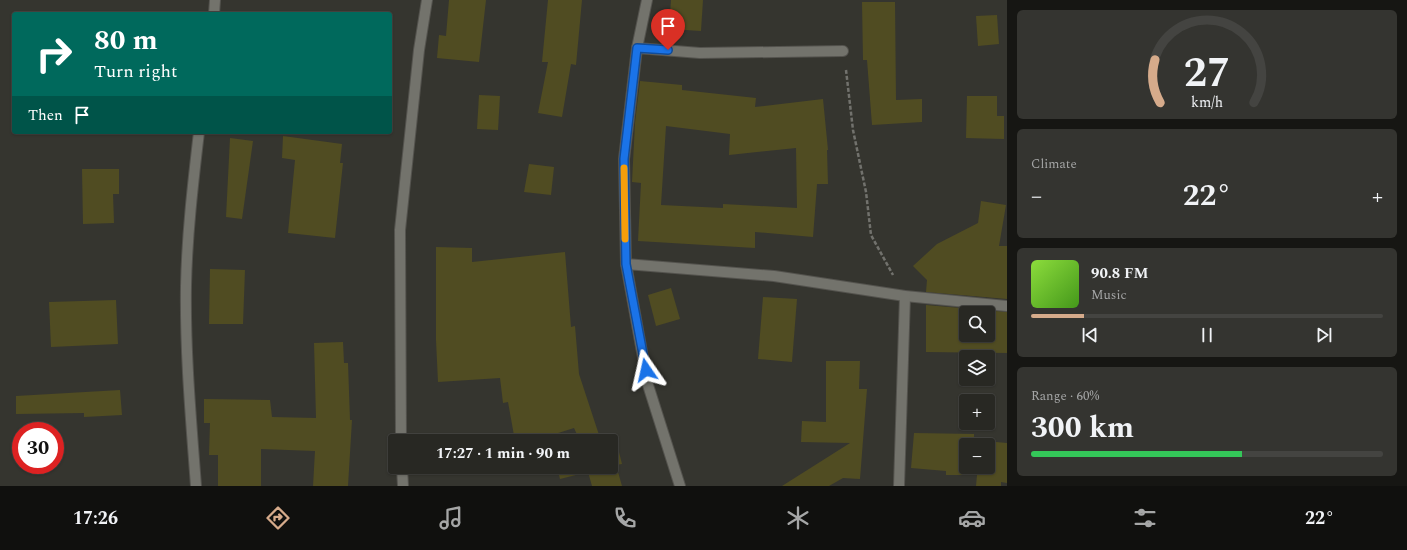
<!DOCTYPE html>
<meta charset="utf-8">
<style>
body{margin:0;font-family:Spectral,serif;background:#343430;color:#f1f3f6;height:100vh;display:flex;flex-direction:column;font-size:15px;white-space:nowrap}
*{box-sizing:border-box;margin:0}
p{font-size:13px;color:#a5a6a6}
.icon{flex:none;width:22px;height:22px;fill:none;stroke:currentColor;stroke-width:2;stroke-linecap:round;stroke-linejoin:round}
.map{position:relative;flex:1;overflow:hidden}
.details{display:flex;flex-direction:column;gap:10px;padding:10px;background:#161613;width:400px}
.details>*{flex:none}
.guide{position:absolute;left:12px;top:12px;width:380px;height:122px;border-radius:4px;box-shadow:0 1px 3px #0004,0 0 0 1px #444441;background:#00695c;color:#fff;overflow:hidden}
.buttons{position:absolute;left:959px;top:306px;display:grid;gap:8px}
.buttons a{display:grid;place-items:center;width:36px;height:36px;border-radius:4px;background:#282823;box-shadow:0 1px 3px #0004,0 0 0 1px #444441;font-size:20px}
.speed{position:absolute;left:12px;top:422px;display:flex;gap:8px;font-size:20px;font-weight:700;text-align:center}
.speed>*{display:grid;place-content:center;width:52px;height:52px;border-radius:50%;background:#282823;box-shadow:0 1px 3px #0004,0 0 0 1px #444441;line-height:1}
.speed .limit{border:6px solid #d22;background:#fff;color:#111}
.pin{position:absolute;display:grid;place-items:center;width:34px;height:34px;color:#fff;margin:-41px -17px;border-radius:50% 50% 50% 0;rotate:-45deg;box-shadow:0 0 4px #0007}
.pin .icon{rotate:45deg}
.me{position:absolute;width:44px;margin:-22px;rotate:349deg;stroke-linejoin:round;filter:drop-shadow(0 0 3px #0008)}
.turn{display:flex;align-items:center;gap:14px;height:84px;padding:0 16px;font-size:18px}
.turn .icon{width:52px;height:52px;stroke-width:2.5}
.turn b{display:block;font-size:28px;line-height:34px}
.then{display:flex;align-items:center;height:38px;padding:0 16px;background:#0003;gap:8px;font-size:15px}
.big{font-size:30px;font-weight:700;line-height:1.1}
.details .card{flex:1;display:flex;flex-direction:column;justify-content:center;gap:6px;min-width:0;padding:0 14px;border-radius:6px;background:#343430}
.details .dial{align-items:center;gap:0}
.dial svg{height:104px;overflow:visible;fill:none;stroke:#444441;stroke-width:7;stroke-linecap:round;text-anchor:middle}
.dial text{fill:#f1f3f6;stroke:none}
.song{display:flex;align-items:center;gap:12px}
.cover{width:48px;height:48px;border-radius:6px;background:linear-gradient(135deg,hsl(90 70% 55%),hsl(100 70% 35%))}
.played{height:4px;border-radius:2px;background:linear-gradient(90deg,#d6ab8b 15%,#444441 15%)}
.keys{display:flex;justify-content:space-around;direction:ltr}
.heat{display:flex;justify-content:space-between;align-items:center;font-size:22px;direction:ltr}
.charge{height:6px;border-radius:3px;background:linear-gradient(90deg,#34c759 60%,#444441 0)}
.trip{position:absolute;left:388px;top:434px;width:230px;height:40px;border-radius:4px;background:#282823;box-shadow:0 1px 3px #0004,0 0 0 1px #444441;font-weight:700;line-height:40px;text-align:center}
.dock{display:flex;height:64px;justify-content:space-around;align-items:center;background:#10100e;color:#a5a6a6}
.dock .icon{width:28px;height:28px}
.dock .selected{color:#d6ab8b}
.dock b{font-size:18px;color:#f1f3f6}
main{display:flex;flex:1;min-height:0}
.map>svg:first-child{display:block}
.building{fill:#504c22;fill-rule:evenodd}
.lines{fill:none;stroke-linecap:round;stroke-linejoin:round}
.street-casing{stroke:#54534e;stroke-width:12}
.path{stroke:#72726d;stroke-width:2.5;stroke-dasharray:4 2;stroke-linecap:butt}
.street{stroke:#73736c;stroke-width:10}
.route-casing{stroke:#114b97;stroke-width:10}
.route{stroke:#1a73e8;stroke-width:7}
.slow{stroke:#f59e0b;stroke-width:7}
</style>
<main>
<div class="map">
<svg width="1007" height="486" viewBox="0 0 1007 486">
<rect width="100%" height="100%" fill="#35352f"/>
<g class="building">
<path d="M449,0H486L479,62L437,58L439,35L446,36Z"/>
<path d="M548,0H582L576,65L571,64L562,117L538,113L548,62H542Z"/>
<path d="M671,0H703L701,31L669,29Z"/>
<path d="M862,2H895L896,100L922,99V122L872,125L867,60H863Z"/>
<path d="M997,15L999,44L978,46L976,16Z"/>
<path d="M640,81L682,85V90L756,98L755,107L823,99L828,150H827L828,184H817L813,237L755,232V248L638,241L641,183L632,182L635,123ZM666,126L730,134L729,155L796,148L797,208L723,204V208L661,205Z"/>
<path d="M479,95L500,96L498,130L477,129Z"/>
<path d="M967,96H997V116H1004V139L966,138Z"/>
<path d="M283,136L342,144L340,163H343L335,238L288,233L295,160L282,158Z"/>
<path d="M230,138L253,141L242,219L226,217Z"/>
<path d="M529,164L554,167L551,195L524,192Z"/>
<path d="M82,169H119V194H113L114,223L83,224Z"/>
<path d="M981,201L1006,205L999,246H1007V299L926,292L927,280L913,266L937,244L978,223Z"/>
<path d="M436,247L472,248V262L565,252L571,327L575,326L579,374L601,441H580L574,428L533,441H515L508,402L503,403L500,378L438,382L436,340Z"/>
<path d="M210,269L245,270L243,324H209Z"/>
<path d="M671,288L680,319L656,326L648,295Z"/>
<path d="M763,297L797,299L792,362L758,359Z"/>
<path d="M116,300L118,344L51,347L49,302Z"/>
<path d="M926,305L1007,312V353L926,352ZM966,313H988V335H966Z"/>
<path d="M343,342L344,363H348L350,420H352L348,486H313L315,451L261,449V486H218V455H209L210,423H204V399L270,400L272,417L316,418L314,343Z"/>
<path d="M826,361H860L859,389H867L860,479L843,478L829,486H782L850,443L801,442L802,421L826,422Z"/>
<path d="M120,390L122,415L84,417V413L16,414V396Z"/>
<path d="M914,433L974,434V440L1007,443V483L1001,482V486H976L977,475H946V471L911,468ZM966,445H988V467H966Z"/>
<path d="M617,444L622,464L616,465L622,486H592L588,472L560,479L557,467H611V445Z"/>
</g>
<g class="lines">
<g class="street-casing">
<g id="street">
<path d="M647,0L637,48L624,159L626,264L648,385L680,486"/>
<path d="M214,14L215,0"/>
<path d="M637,48L700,53L843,51"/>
<path d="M626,264L774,276L905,296L1007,306"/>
<path d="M401,441L400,230L419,50L427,0"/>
<path d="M402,467L403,486"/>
<path d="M196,486C191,419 185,353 186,286C187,235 193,183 199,132"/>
<path d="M899,486L905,296"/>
</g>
</g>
<path class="path" d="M846,70L853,130L866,192L871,235L893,275"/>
<use href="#street" class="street"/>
</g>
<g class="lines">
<g class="route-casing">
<path id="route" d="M646,370L626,264L624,159L637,48L668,50"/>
</g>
<use href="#route" class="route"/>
<path class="slow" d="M624,168L625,239"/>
</g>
</svg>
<div class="buttons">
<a><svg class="icon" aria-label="search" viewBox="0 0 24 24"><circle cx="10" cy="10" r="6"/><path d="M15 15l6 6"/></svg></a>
<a><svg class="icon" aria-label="layers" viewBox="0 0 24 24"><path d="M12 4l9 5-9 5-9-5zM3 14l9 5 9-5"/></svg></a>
<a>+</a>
<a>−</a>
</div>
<div class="speed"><div class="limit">30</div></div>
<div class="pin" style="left:668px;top:50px;background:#d93025"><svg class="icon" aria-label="arrive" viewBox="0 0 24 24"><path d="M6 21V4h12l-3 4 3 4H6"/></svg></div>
<svg class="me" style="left:646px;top:370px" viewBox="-20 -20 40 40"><path d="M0-17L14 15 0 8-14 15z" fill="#1a73e8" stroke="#fff" stroke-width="4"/></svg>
<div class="trip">17:27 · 1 min · 90 m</div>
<div class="guide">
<div class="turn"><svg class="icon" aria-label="right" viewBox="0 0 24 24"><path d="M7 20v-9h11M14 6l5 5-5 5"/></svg><div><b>80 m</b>Turn right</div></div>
<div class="then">Then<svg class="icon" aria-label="arrive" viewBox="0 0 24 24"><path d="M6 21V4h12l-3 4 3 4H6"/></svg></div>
</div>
</div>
<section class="details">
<div class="card dial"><svg viewBox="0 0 100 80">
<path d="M14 69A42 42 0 1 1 86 69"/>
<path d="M14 69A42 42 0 0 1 10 36" stroke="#d6ab8b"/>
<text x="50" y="56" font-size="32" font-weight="700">27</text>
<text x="50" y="72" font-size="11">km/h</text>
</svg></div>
<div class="card"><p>Climate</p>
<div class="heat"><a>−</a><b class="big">22°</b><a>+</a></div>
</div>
<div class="card">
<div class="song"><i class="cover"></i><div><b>90.8 FM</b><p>Music</p></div></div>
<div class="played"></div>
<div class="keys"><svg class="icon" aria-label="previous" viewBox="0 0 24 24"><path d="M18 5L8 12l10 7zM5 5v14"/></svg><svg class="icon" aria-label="pause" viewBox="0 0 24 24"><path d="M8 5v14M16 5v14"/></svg><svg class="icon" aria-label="next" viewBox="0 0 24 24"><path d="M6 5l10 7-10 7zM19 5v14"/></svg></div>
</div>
<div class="card"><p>Range · 60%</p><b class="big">300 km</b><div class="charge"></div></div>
</section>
</main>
<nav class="dock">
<b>17:26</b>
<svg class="icon selected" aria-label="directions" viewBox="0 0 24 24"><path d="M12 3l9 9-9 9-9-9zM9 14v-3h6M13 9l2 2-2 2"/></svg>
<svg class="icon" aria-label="music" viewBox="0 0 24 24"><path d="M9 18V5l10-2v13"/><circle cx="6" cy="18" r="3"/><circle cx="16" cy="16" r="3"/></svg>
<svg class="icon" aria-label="phone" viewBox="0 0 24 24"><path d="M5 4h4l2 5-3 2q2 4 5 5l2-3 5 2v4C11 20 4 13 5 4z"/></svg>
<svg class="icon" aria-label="climate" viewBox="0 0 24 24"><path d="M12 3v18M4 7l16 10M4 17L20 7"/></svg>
<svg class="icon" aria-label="car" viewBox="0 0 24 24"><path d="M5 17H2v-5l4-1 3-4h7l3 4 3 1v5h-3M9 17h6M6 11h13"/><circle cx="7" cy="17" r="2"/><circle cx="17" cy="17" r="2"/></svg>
<svg class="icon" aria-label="filters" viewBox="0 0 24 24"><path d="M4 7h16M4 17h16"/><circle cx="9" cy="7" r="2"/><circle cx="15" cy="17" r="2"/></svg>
<b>22°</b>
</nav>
